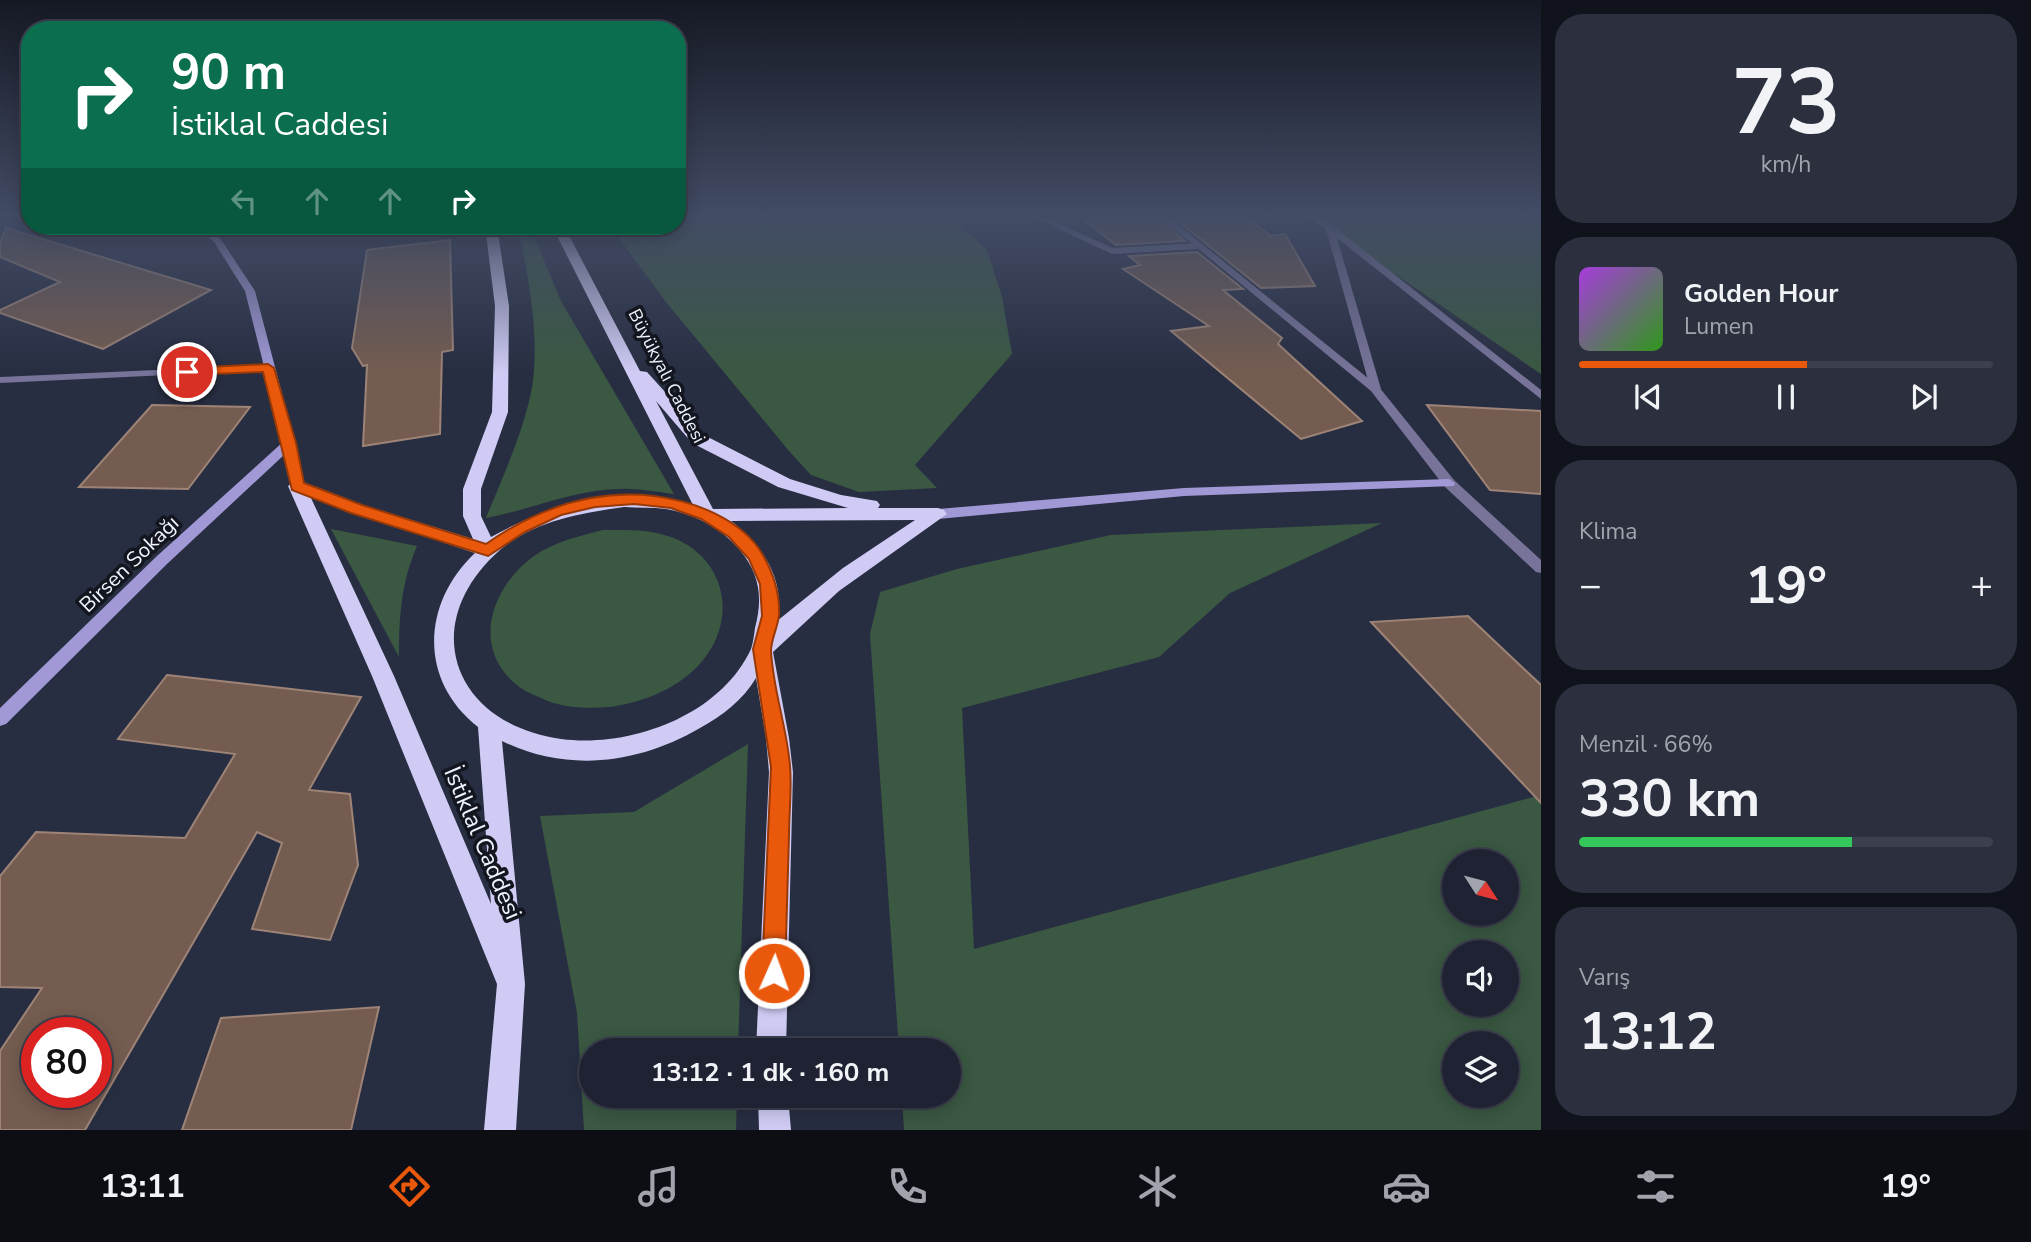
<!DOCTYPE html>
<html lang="tr">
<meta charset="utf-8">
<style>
body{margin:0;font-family:"Nunito Sans",sans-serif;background:#2b2f3e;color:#f1f3f6;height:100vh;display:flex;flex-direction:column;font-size:26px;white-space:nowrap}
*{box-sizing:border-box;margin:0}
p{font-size:23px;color:#a1a4ac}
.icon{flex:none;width:38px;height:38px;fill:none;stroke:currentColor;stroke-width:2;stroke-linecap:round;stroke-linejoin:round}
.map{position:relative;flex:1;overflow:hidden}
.sheet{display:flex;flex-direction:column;gap:14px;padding:14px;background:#10131c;width:490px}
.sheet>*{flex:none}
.guide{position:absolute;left:21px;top:21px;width:665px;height:214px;border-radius:28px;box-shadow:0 4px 18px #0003,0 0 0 2px #3c3f4d;background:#0b6e4f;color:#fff;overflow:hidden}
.needle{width:46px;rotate:126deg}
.tools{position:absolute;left:1442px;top:849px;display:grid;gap:14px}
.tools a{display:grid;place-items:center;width:77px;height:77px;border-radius:50%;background:#1e2232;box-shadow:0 4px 18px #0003,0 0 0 2px #3c3f4d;font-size:35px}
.speed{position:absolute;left:21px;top:1017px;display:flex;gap:14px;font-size:35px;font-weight:700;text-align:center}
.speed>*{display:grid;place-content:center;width:91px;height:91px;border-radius:50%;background:#1e2232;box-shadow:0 4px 18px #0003,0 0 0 2px #3c3f4d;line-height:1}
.speed .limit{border:10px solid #d22;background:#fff;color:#111}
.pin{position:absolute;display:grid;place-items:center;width:60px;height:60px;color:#fff;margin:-30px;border:4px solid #fff;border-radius:50%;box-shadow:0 2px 7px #0007}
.me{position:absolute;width:77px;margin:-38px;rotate:2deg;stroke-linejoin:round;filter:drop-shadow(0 0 5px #0008)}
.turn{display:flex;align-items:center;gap:24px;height:147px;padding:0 35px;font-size:32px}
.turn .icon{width:91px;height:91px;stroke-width:2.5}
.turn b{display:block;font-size:49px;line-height:60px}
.lanes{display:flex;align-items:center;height:66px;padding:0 35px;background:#0003;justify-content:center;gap:35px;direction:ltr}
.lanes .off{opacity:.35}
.big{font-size:52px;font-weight:700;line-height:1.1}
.sheet .widget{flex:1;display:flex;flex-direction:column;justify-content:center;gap:10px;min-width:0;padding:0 24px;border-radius:28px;background:#2b2f3e}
.sheet .dial{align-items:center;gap:0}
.dial b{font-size:91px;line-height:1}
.song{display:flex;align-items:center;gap:21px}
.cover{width:84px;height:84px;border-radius:10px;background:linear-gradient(135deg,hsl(280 70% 55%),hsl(110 70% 35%))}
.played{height:7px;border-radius:4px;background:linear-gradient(90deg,#ea580c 55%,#3c3f4d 55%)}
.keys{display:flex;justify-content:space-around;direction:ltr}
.heat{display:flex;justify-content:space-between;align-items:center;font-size:38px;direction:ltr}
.charge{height:10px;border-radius:5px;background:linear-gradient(90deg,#34c759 66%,#3c3f4d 0)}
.trip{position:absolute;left:579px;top:1038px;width:382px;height:70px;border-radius:35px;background:#1e2232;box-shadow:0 4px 18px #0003,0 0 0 2px #3c3f4d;font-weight:700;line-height:70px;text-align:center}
.tab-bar{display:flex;height:112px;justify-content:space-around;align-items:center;background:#0c0e14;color:#a1a4ac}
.tab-bar .icon{width:49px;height:49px}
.tab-bar .on{color:#ea580c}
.tab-bar b{font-size:32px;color:#f1f3f6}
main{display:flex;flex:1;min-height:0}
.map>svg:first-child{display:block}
.green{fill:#3a5842;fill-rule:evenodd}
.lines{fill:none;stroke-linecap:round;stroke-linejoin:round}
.canal{fill:#226667;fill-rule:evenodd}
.building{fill:#745c50;stroke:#9e8477;stroke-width:2;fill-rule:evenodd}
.minor{fill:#777399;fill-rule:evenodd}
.tertiary{fill:#777399;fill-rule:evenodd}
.secondary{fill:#a099d5;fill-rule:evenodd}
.trunk{fill:#cfcbf4;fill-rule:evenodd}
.route{fill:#ea580c;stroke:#983908;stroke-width:2}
.labels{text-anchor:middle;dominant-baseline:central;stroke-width:7;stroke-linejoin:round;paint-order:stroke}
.far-street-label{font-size:18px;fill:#eff3fe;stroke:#14161f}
.street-label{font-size:21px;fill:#eff3fe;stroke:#14161f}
.near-street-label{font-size:24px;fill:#eff3fe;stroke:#14161f}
</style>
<main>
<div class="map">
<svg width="1541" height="1130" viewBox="0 0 1541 1130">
<rect width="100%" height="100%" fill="#282e42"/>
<g class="green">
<path d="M677,214H947L987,250L1002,297L1012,354L915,465L937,488L859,492L811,475L789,451L666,302L610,226H677Z"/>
<path d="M1307,214H1541V374Z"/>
<path d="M535,239L561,301L674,494C656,492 638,488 620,489C576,489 530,510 486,518C503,476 532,414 534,369C537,325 529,283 521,240Z"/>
<path d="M1382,523L1230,593L1159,657L962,708L974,949L1541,795V1130H904L902,1096H948V1050H899L870,634L880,592L957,569L1111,535ZM1454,861H1507V914H1454ZM1454,952H1507V1004H1454ZM1454,1043H1507V1096H1454Z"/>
<path d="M331,529L417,546C401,583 399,617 399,657Z"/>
<path d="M603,530C626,530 649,529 671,537C728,558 739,623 698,666C675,690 641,703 609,707C587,709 561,708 541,698C534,695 524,691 518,686C470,648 491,587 534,556C554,542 579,536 603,530Z"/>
<path d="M748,744L738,1050H592V1096H737L736,1130H584L577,1013L540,816L634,812Z"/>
</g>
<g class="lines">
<path class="canal" d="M507,226H542L544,229L538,236L526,240L514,236Z"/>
</g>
<g class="building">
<path d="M1076,214H1154L1185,241L1116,245Z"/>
<path d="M1169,214H1241L1271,236L1285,234L1315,286L1261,288Z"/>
<path d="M6,228L211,290L103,349L0,313V310L60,282L0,257V243Z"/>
<path d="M450,240L453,350L442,352L440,434L363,446L367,365L363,366L352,348L367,250Z"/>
<path d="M1197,252L1243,289L1223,290L1282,338L1278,344L1362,421L1301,439L1171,331L1209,326L1123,269L1140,265L1129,256Z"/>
<path d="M152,405L250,407L188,489L79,487Z"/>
<path d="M1427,405L1541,411V494L1490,490Z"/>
<path d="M1468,616L1541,685V803L1371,622Z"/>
<path d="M167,675L361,697L309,790L350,794L358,865L330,940L252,929L282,843L257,832L85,1130H0V1051L42,988L0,987V876L36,832L185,838L235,754L118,739ZM37,1032H96V1092H37Z"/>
<path d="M379,1007L351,1130H182L221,1018Z"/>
</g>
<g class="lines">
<g class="minor">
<path d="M1027,214H1037L1113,248L1197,243L1202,246L1197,249L1112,254Z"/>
<path d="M1303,214H1312L1333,226L1541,390V399L1337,238L1381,389L1375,392L1371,391L1326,229Z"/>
</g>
<g class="tertiary">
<path d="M1156,214H1165L1379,387L1454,480L1541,560V573L1536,572L1444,486L1371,391Z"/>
<path d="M268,365L272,366V370L0,383V377Z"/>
</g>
<g class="secondary">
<path d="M195,226H204L220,238L255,291L295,443L303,486L297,490L291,486L285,454L167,564L6,724L0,726V708L157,556L283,442L245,291L214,242Z"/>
<path d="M1449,479L1455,483L1454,486L1184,496L938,519L931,514L938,509L1184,488Z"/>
</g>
<g class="trunk">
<path d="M485,226H497L509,306L508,412L481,489V516L491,537C555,502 621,483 693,505L552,226H564L640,371L647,372L704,435L790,479L841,495L877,501L880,505L878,508H938L944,510L947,514L839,591L773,652L789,738L793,772L786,1050H756L769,772L766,738L756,678C743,700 722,716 700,728C638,764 567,773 502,741L525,984L516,1130H484L497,984L372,676L288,486L297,480L303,482L363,505L473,539L463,516V489L492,412L495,306ZM656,401L692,443L778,487L848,508L713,509ZM311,498L475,553C422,603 418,680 478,727L491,904L394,676ZM624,507C638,508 652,507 666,509C694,514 721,528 739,549C760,574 763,598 755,628C754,635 753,643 751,649C720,716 630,748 561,739C453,724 416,624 500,550C534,521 581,513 624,507ZM915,520L843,568L777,621C786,581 763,545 731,521Z"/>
<path d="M758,1096H788L791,1130H759Z"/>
</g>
</g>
<linearGradient id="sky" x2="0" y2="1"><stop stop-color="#161924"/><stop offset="0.58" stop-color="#424c65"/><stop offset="1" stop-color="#424c65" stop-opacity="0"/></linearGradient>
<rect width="1541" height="372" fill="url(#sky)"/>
<path class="route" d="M268,364L274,368L296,443L304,483L362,505L486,544C536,509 592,489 654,496C694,501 742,519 763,555C773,573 780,595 779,615C778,627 771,639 771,651C773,690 787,728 790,766C792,789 789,813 789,835C788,881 786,927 785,973L782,981L774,984L766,981L762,973L771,767L753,649L762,616L760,584L749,559L729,537L701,519L671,508L634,504L595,507L561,515L525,532L488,556L351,513L292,490L263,372L187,375L181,372L187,368Z"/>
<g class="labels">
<g class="far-street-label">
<text transform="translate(667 376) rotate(63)">Büyükyalı Caddesi</text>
</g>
<g class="street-label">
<text transform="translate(129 564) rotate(-44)">Birsen Sokağı</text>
</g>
<g class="near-street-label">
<text transform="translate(483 843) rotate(67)">İstiklal Caddesi</text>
</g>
</g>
</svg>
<div class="tools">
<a><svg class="needle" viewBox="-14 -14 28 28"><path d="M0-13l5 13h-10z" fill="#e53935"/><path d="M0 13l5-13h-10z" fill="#a1a4ac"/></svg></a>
<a><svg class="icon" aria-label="sound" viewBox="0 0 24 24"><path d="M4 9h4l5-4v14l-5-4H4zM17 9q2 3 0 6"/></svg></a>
<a><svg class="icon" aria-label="layers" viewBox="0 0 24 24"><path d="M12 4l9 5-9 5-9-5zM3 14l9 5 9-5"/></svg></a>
</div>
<div class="speed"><div class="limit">80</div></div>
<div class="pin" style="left:187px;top:372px;background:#d93025"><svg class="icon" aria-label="arrive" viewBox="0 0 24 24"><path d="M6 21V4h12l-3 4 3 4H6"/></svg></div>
<svg class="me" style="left:774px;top:973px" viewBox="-20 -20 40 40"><circle r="17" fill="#ea580c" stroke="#fff" stroke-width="3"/><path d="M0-11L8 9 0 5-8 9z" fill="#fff"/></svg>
<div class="trip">13:12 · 1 dk · 160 m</div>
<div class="guide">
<div class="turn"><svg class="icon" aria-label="right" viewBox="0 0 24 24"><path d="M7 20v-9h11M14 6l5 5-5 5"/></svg><div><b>90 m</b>İstiklal Caddesi</div></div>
<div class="lanes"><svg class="icon off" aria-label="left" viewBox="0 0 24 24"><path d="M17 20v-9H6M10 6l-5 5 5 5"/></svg><svg class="icon off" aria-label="ahead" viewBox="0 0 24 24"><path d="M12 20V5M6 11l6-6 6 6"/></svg><svg class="icon off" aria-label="ahead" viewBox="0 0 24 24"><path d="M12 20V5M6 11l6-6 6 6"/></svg><svg class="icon" aria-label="right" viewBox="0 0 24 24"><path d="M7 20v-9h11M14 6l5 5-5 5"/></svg></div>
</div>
</div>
<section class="sheet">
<div class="widget dial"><b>73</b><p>km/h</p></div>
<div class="widget">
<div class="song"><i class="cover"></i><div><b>Golden Hour</b><p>Lumen</p></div></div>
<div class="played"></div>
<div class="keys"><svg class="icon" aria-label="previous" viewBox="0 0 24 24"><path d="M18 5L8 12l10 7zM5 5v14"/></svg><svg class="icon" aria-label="pause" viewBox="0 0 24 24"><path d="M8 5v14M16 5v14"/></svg><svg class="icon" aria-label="next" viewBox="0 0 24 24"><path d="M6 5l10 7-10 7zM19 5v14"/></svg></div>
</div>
<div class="widget"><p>Klima</p>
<div class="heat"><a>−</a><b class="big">19°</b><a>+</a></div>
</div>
<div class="widget"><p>Menzil · 66%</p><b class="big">330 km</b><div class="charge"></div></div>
<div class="widget"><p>Varış</p><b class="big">13:12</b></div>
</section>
</main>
<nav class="tab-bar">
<b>13:11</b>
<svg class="icon on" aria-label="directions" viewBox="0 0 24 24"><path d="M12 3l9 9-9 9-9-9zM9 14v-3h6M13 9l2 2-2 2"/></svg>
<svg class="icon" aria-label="music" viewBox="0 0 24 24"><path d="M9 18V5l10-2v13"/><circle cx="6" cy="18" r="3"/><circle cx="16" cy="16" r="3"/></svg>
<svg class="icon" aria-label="phone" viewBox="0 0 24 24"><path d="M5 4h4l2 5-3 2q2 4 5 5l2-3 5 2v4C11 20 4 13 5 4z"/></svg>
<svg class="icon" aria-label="climate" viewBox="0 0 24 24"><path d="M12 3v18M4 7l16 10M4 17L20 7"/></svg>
<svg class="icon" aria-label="car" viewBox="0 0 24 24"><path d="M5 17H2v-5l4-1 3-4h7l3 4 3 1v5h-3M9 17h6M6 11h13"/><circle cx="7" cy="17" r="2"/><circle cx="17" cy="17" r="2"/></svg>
<svg class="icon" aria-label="filters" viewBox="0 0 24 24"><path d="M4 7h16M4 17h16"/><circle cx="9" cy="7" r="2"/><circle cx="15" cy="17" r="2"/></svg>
<b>19°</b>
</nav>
